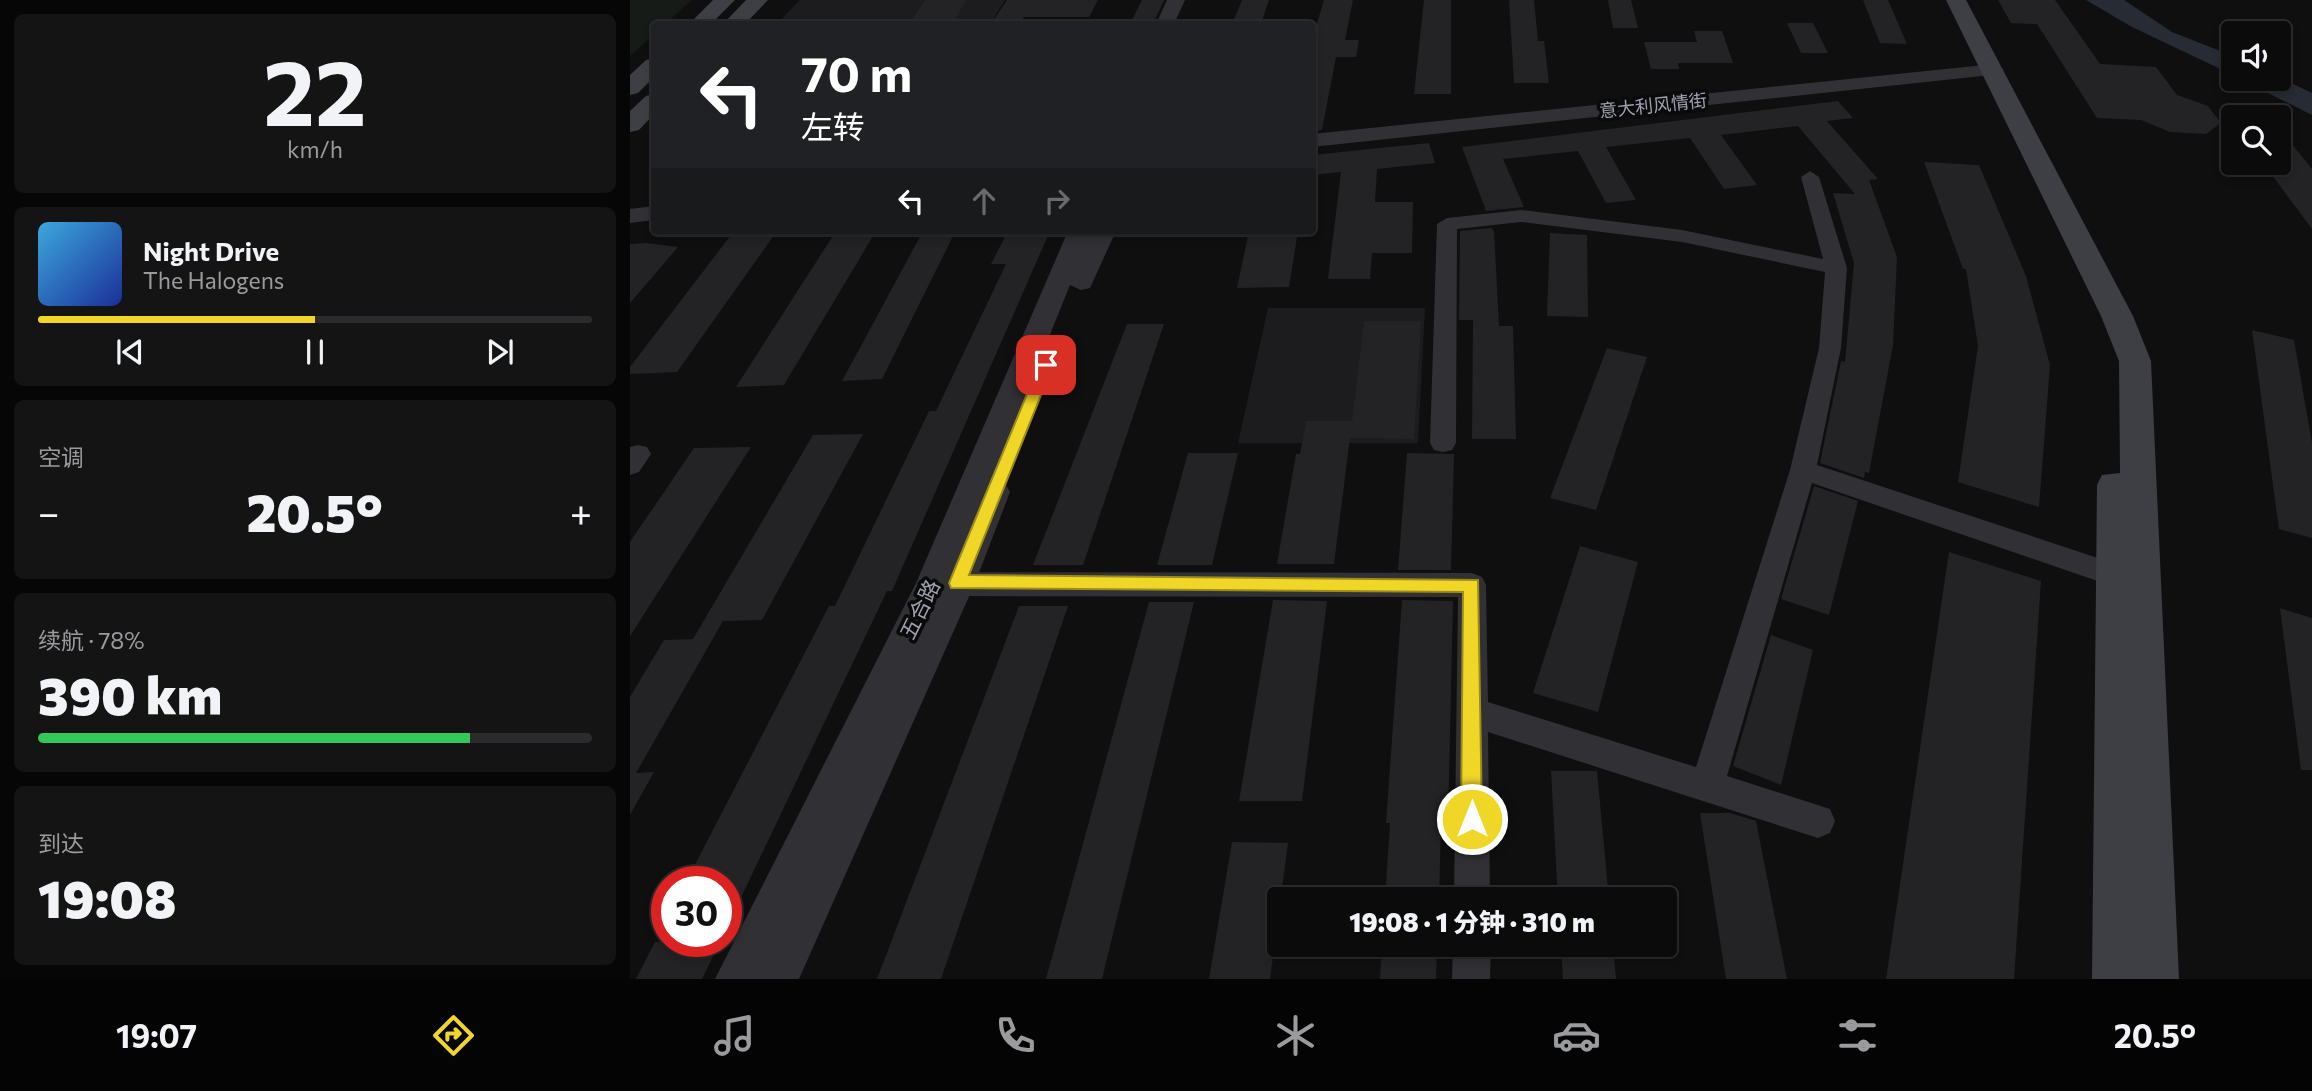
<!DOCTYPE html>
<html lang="zh">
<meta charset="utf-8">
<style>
body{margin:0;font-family:Commissioner,"Noto Sans SC",sans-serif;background:#141415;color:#f1f3f6;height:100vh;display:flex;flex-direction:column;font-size:26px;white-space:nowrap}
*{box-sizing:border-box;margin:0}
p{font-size:23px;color:#9a9b9d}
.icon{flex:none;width:38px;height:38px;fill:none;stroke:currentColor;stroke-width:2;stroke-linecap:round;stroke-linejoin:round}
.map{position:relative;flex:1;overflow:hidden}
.panel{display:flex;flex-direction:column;gap:14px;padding:14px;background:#060607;width:630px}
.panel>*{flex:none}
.banner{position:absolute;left:21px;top:21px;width:665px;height:214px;border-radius:7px;box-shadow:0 4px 10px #0003,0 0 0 2px #2b2b2d;background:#202124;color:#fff;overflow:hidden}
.fabs{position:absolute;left:1591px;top:21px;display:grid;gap:14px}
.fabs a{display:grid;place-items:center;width:70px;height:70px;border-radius:7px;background:#0b0b0c;box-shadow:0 4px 10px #0003,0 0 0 2px #2b2b2d;font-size:35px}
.speed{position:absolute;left:21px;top:866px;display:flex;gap:14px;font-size:35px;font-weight:700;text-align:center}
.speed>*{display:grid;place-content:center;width:91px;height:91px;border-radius:50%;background:#0b0b0c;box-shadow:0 4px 10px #0003,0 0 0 2px #2b2b2d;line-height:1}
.speed .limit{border:10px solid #d22;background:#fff;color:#111}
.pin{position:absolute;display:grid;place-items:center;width:60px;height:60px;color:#fff;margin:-30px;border-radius:14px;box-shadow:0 4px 10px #0006}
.me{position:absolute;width:77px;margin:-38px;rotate:0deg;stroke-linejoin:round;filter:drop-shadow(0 0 5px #0008)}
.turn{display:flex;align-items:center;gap:24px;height:147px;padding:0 35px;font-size:32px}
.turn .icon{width:91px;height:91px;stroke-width:2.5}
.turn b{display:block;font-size:49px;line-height:60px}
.lanes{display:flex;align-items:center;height:66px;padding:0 35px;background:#0003;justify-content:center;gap:35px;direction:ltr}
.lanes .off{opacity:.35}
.big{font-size:52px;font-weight:800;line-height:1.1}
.panel .card{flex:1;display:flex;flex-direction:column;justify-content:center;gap:10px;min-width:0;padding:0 24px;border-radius:10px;background:#141415}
.panel .dial{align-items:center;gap:0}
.dial b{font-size:91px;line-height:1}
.song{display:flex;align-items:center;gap:21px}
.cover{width:84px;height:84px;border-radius:10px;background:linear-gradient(135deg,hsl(200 70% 55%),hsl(230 70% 35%))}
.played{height:7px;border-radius:4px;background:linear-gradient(90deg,#f0d727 50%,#2b2b2d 50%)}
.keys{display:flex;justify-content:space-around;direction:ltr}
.heat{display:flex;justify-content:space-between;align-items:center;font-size:38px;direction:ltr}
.charge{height:10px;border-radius:5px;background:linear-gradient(90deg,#34c759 78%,#2b2b2d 0)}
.trip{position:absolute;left:637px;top:887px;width:410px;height:70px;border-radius:7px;background:#0b0b0c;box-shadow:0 4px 10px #0003,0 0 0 2px #2b2b2d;font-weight:800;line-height:70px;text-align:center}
.menu{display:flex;height:112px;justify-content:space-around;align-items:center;background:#040405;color:#9a9b9d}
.menu .icon{width:49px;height:49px}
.menu .current{color:#f0d727}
.menu b{font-size:32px;color:#f1f3f6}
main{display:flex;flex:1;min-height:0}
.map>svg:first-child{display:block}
.built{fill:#1c1b1d}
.green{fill:#161b17}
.water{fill:#262b34}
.building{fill:#232224}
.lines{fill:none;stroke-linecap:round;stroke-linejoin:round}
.minor{fill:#303035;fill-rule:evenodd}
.tertiary{fill:#303035;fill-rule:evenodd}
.secondary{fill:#3e3e45;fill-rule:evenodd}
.route{fill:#f0d727;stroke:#9c8c19;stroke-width:2}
.labels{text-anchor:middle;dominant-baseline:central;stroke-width:7;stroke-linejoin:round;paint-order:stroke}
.far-street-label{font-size:18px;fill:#a0a2b1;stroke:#0a0a0b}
.street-label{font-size:21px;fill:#a0a2b1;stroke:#0a0a0b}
</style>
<main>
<section class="panel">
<div class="card dial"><b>22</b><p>km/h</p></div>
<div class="card">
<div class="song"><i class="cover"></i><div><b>Night Drive</b><p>The Halogens</p></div></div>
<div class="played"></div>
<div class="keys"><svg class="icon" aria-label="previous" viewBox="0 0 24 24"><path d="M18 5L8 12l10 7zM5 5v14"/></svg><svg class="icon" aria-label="pause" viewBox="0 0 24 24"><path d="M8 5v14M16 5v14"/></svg><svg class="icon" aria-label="next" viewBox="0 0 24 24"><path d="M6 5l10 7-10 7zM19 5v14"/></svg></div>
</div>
<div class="card"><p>空调</p>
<div class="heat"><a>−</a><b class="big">20.5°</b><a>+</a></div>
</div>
<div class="card"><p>续航 · 78%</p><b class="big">390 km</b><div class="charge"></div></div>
<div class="card"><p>到达</p><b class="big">19:08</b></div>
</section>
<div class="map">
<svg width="1682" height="979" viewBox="0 0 1682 979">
<rect width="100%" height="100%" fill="#0f0f10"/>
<g class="built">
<path d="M170,0H375L360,24H147Z"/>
<path d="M638,308H795L788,443H608Z"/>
</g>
<path class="green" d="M0,0H62L35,24H24V34L0,56Z"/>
<g class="water">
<path d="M1456,0H1494L1542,32L1603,56V75L1502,27Z"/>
<path d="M1649,77L1682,93V115L1610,79Z"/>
</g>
<g class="building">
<path d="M295,0H336L322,24H279Z"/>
<path d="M377,0H468L459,17H394L389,24H361Z"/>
<path d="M512,0H534L523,24H500Z"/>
<path d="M612,0H639L631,24H602Z"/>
<path d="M694,0H723L715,40H729L726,57H706L692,130L682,131V40Z"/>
<path d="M794,0H821V94H784Z"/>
<path d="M879,0H904L908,41H914L919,83H884Z"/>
<path d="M978,0H1001L1008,28H983Z"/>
<path d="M1233,0H1258L1277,44L1250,43Z"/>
<path d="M1368,0H1425L1470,64L1526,67L1547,95L1578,106L1591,123L1576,134L1540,132L1511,120L1467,118L1407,24L1381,23Z"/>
<path d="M1157,23H1183L1198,53H1171Z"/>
<path d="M1064,31H1092L1103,63H1048L1049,69H1021L1014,42H1067Z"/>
<path d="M1208,101L1223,118L1197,121L1248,179L1239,180L1267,257L1263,345L1239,473L1235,472L1234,478L1190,463L1211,361L1215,362L1224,263L1203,193L1225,194L1168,126L1091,135L1127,185L1094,189L1060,138L976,147L1006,200L976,203L948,151L873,159L894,207L856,211L832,147Z"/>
<path d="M799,143L805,163L747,169L745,202H783L782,253H742L740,279H698L711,172L682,175V155Z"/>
<path d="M1648,143H1661L1682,169V229L1633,163H1648Z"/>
<path d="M1294,162L1349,165L1396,276L1420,365L1409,507L1328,482L1348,346L1336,269H1333Z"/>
<path d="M861,228L864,231L869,326H883L886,439H842L843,320H829L830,231Z"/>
<path d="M104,231H147L47,372L0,374V367Z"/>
<path d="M206,231H246L154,385L106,387Z"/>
<path d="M378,231H420L262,591H257L96,929V882H56L199,606H205L299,411H306L376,264H361Z"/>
<path d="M619,231H668L659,287L607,288Z"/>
<path d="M325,232L252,379L212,381L292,233Z"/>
<path d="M920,233L957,235L958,317L917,316Z"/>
<path d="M17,243L48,247L0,303V244Z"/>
<path d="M734,321H791L784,439L720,438L704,564H647L666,454H670L676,421H722Z"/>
<path d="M497,324H534L453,565H403Z"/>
<path d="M1622,330L1664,340L1682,443V538L1649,529Z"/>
<path d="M977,348L1017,357L966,510L920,498Z"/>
<path d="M233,434L132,620L93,621L6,773L24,772L0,815V697L34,640L63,639L183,435Z"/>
<path d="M121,447L0,636V542L64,448Z"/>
<path d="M558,453H608L582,565H527Z"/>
<path d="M777,453L824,454L821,570H768Z"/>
<path d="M1184,486L1228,501L1199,615L1151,599Z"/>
<path d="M950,546L1008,562L968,712L903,693Z"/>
<path d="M1319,552L1411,581L1384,979H1256Z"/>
<path d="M643,600L697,601L672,801H609Z"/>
<path d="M772,600L823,601L818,823H811L809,900H755L760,823H756Z"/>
<path d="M519,602H564L472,979H416Z"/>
<path d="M389,606H438L311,979H247Z"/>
<path d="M1650,608L1682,618V770H1671Z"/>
<path d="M1141,635L1183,650L1151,785L1103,766Z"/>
<path d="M921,771H967L979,900H928Z"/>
<path d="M1070,813H1100L1126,821L1157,979H1096Z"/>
<path d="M602,842L658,843L640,979H579Z"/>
<path d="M25,942H90L72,979H6Z"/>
<path d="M752,945H807L806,979H750Z"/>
<path d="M931,945H983L986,979H933Z"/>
</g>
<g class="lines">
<g class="minor">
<path d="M1180,171L1189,177L1217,268L1211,348L1187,465L1495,567L1499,575L1495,583L1485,587L1182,483L1097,776L1200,809L1205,821L1200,833L1188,838L858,732L860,900H824L828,597L310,596L300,592L296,584L300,576L310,572L842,573L852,577L856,585L858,702L1066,767L1160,470L1189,348L1195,272L1052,242L891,222L827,229L826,443L822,450L813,452L804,450L800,443L807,224L817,218L891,210L1052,230L1193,259L1171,177Z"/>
<path d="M8,445L17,447L21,454L9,472L0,475V447Z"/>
<path d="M823,945H861L860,979H822Z"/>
</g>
<g class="tertiary">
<path d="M537,0H555L544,24H526Z"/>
<path d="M1364,64L1374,70L1371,74L682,147V134Z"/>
<path d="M24,206V220L0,223V209Z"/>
<path d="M438,231H486L460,288L451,290L440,285L361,481L375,483L380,492L345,583L169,979H85L286,583Z"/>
</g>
<g class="secondary">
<path d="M83,0H105L81,24H59Z"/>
<path d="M116,0H138L115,24H93Z"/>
<path d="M1316,0H1336L1503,316L1521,361L1549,979H1462L1467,485L1472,475L1490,473L1489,361L1471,316Z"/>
<path d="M24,58V77L8,93L0,95V75L16,60Z"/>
<path d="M24,94V114L9,130L0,132V111L16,96Z"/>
</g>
</g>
<path class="route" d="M416,360L423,365L339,575L848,580L852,819L849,827L842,830L834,827L831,819L833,592L321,588L319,583L409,365Z"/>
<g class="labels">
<g class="far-street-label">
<text transform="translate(1023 105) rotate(-6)">意大利风情街</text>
</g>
<g class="street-label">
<text transform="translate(289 609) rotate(-64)">五合路</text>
</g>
</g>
</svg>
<div class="fabs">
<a><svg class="icon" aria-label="sound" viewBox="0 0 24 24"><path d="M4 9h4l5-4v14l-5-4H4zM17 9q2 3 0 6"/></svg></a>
<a><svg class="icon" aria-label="search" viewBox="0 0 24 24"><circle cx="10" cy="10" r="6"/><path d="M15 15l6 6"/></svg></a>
</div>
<div class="speed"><div class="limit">30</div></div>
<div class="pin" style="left:416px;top:365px;background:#d93025"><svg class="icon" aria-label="arrive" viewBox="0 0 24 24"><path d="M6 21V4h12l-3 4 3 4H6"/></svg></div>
<svg class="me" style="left:842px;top:819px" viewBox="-20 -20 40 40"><circle r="17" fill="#f0d727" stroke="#fff" stroke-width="3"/><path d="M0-11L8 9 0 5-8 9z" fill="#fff"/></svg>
<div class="trip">19:08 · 1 分钟 · 310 m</div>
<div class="banner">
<div class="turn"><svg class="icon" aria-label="left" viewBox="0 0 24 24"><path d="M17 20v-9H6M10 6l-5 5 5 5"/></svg><div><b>70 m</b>左转</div></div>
<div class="lanes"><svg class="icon" aria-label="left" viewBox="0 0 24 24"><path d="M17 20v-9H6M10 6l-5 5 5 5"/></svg><svg class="icon off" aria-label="ahead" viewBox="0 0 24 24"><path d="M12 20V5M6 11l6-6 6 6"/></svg><svg class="icon off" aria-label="right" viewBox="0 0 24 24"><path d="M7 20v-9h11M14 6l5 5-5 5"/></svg></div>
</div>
</div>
</main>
<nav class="menu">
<b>19:07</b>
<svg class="icon current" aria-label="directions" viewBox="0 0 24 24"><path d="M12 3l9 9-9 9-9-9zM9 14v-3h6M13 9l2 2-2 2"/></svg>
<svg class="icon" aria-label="music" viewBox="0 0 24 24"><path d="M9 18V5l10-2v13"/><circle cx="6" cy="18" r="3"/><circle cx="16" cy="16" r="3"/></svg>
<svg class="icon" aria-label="phone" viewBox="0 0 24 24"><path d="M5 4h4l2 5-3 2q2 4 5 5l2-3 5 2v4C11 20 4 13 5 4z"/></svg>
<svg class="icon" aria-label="climate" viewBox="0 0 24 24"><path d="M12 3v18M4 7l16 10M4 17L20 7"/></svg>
<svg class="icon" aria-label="car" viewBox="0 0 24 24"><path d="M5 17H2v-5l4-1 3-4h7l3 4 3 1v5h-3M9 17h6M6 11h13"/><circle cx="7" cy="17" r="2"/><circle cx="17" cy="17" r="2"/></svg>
<svg class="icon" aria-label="filters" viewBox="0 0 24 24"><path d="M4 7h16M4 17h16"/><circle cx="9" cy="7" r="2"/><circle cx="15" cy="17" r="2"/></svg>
<b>20.5°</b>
</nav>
